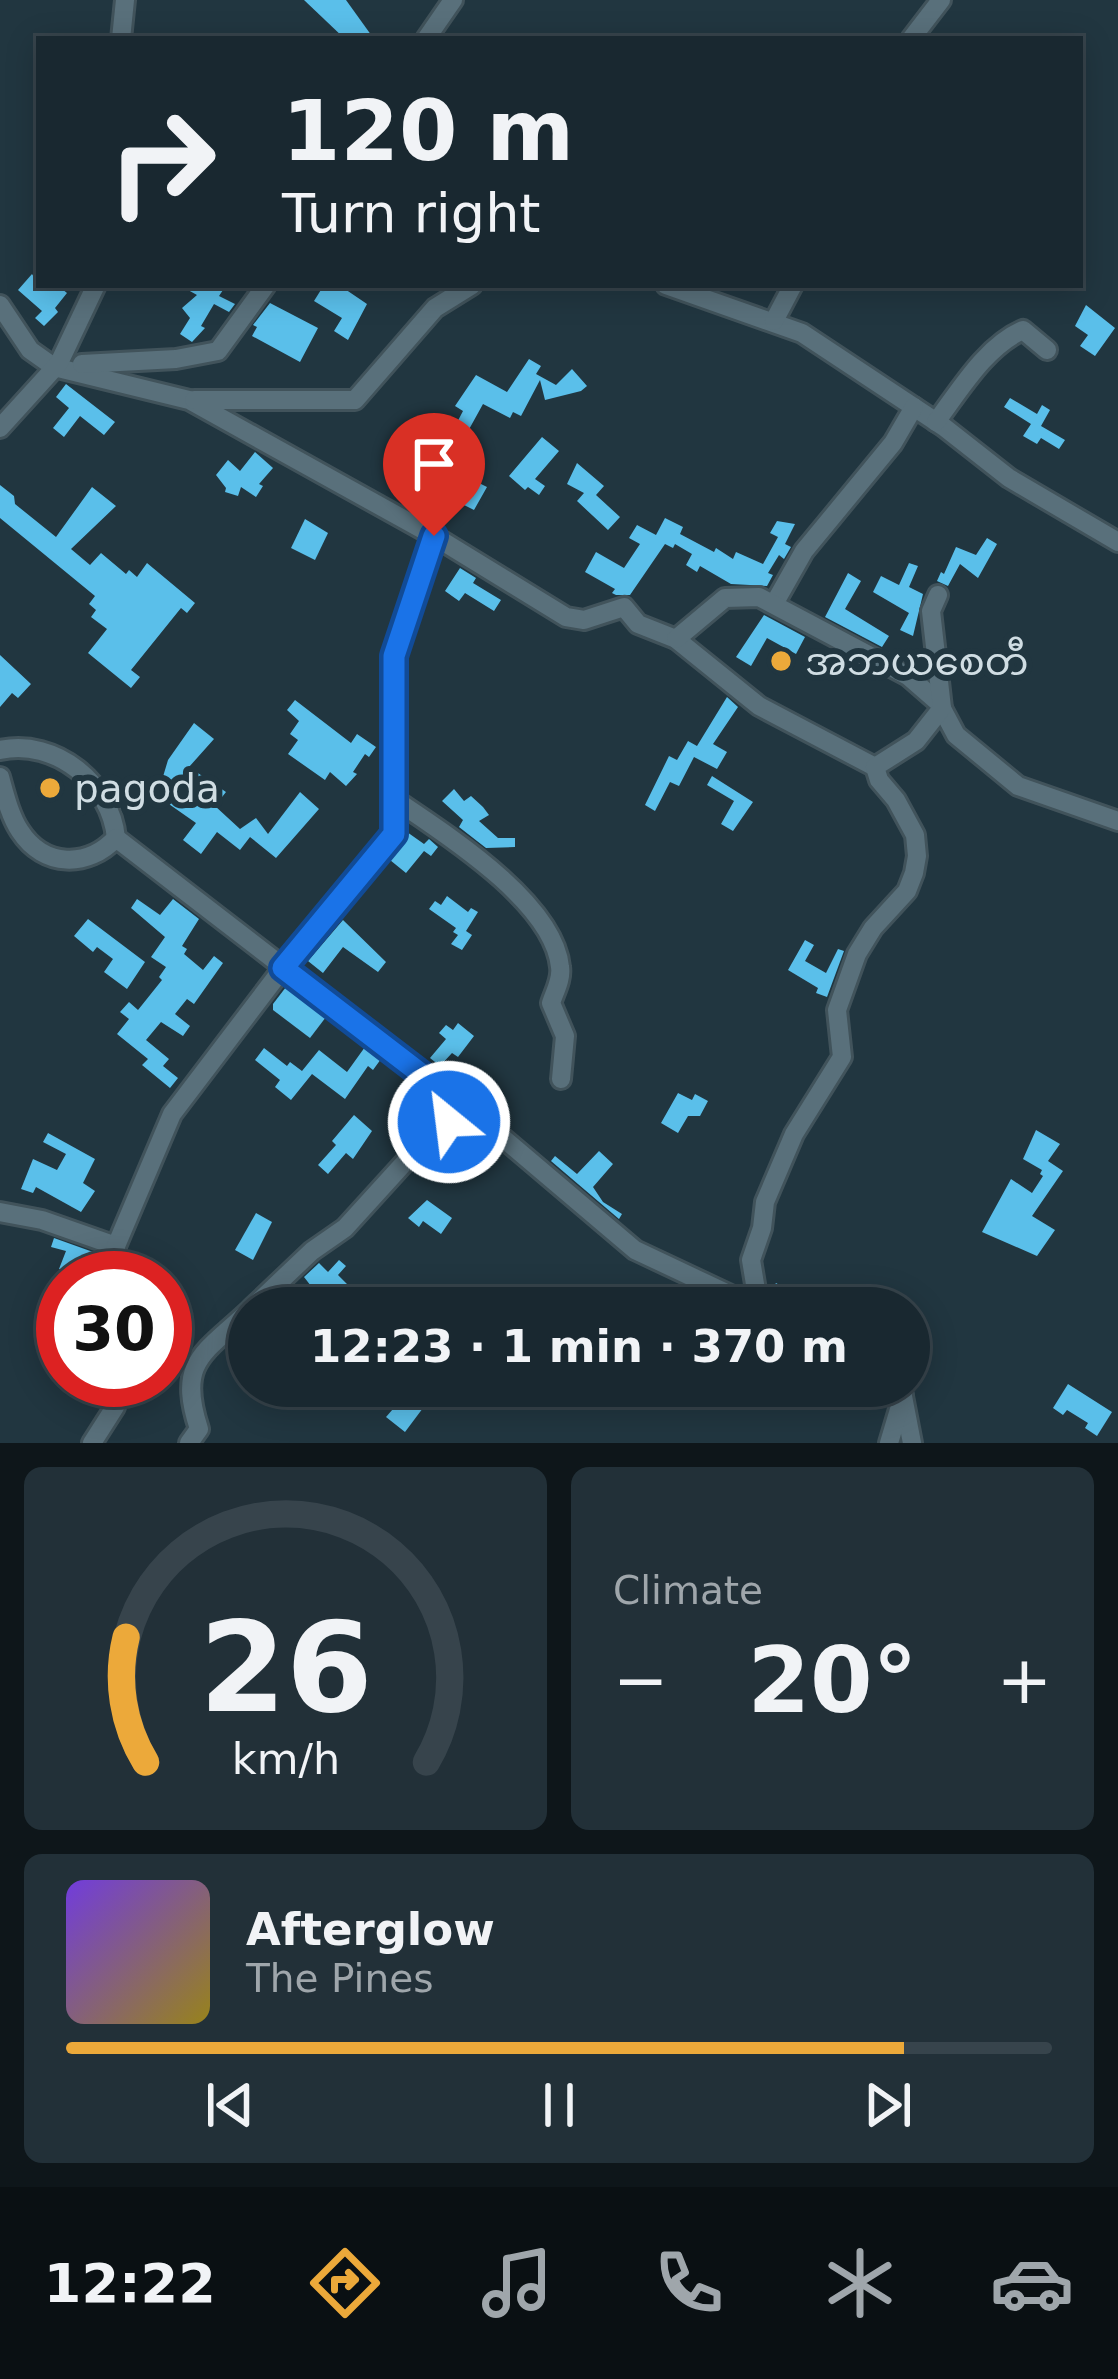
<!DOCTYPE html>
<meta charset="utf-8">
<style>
body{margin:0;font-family:"DejaVu Sans","Noto Sans Myanmar",sans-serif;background:#223038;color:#f1f3f6;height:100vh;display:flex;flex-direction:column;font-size:45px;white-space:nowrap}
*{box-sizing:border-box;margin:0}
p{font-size:39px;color:#9fa6ab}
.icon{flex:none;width:66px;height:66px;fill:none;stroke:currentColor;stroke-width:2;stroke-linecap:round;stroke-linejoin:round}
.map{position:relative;height:1443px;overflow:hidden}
.drawer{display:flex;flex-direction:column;gap:24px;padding:24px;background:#0e161a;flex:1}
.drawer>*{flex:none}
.hud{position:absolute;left:36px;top:36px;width:1047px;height:252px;border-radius:0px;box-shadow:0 6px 30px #0003,0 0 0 3px #37444c;background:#192830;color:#f1f3f6;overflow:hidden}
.speed{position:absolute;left:36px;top:1251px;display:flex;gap:24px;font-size:60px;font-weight:700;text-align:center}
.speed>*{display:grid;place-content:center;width:156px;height:156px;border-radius:50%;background:#192830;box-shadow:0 6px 30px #0003,0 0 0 3px #37444c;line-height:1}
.speed .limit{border:18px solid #d22;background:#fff;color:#111}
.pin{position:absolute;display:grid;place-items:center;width:102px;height:102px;color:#fff;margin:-123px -51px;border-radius:50% 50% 50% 0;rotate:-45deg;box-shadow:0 0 12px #0007}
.pin .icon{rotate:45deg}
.me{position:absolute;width:132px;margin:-66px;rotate:331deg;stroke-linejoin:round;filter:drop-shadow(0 0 9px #0008)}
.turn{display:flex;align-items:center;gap:42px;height:252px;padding:0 48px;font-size:54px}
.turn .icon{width:156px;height:156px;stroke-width:2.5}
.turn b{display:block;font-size:84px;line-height:102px}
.big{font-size:90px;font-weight:600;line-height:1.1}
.drawer .card{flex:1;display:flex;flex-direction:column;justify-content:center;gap:18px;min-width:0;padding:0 42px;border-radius:18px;background:#223038}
.drawer .dial{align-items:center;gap:0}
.dial svg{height:312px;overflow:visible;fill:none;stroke:#37444c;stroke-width:7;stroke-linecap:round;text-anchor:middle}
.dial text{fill:#f1f3f6;stroke:none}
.song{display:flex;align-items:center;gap:36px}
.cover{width:144px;height:144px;border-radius:18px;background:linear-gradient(135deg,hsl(260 70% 55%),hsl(50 70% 35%))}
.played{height:12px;border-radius:6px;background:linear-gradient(90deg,#eca93a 85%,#37444c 85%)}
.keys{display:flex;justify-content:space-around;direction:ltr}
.heat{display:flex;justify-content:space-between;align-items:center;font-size:66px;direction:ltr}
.drawer .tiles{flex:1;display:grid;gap:24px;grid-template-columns:1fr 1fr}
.card:last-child{grid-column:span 2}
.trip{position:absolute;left:228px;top:1287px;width:702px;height:120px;border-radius:60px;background:#192830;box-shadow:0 6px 30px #0003,0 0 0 3px #37444c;font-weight:600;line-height:120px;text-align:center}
.menu{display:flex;height:192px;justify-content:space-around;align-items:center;background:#0a1013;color:#9fa6ab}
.menu .icon{width:84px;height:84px}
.menu .selected{color:#eca93a}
.menu b{font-size:54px;color:#f1f3f6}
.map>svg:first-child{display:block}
.building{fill:#5abfea}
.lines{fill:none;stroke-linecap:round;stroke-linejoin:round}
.minor-casing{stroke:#41535b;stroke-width:24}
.minor{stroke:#59707b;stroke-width:18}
.route-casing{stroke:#114b97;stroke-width:30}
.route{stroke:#1a73e8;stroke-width:21}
.poi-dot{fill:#eca93a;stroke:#213640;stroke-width:4.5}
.labels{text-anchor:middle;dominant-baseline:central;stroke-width:12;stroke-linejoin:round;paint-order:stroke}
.poi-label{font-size:39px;fill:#d0dde3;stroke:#213640;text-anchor:start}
</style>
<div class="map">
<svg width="1118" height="1443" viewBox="0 0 1118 1443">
<rect width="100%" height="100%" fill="#213640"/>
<g class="building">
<path d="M304,0H346L374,39H345Z"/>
<path d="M32,274L39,285H57L67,293L55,308L58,312L44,326L35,318L42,311L18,290Z"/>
<path d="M179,285H214L223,290L219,296L235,304L229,312L214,304L201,326L205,328L192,342L180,334L190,318L182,308L197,295Z"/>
<path d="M324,285H339L367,304L348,340L334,331L342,318L314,301Z"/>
<path d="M270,303L318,328L300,362L252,336L257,327L253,325Z"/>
<path d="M1086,305L1115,328L1095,356L1080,346L1088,335L1075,326Z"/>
<path d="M529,359L541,366L536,374L556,385L572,369L587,386L581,391L545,400L540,380L521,416L513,412L510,418L483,404L467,433L477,438L466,460L471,463L465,476L487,487L474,510L452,499L445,513L428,504L422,514L410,507L423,483L413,477L420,465L431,472L445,445L440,443L446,432L451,434L463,411L455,406L476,375L507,392Z"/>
<path d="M66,384L115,422L104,435L80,416L64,437L53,428L69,408L56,397Z"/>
<path d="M1010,398L1037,414L1042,405L1050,410L1041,426L1065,440L1059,449L1041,438L1037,444L1023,436L1031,424L1004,407Z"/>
<path d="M542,437L559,451L535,479L545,486L539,495L528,487L525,490L509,476Z"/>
<path d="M255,452L273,468L259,484L263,486L256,497L241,487L238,496L225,492L226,488L216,475L228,460L240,471Z"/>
<path d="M577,463L604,486L596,495L620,517L608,530L577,501L584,493L567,484Z"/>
<path d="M0,485L14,496L15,504L56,537L92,487L116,506L71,549L90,565L101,553L126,574L129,570L137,577L147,563L195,603L187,613L181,608L131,670L140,677L131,688L88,653L107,629L91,617L96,610L89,604L95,596L0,518Z"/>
<path d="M665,518L683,527L680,534L714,552L716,548L733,559L736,552L763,564L778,537L770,533L777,521L795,524L785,544L791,547L784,559L779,555L768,573L773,575L767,586L731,584L700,566L697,572L686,565L692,554L675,544L673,548L665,544L630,595H616L612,593L615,589L585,572L596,552L624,568L640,544L629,538L637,525L656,535Z"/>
<path d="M305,519L328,533L315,560L291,548Z"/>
<path d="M987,538L997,544L978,578L960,564L948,586L937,581L941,572L944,574L956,547L976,555Z"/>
<path d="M909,563L918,566L909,587L923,594L913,636L900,630L909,613L873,592L881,576L899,585Z"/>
<path d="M460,568L476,578L473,583L501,600L494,611L465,593L459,601L445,591Z"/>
<path d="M848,573L861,581L845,609L889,636L882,647L825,617Z"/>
<path d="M764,615L805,637L796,654L767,638L751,666L736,657Z"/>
<path d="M0,655L31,684L18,698L12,693L0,707Z"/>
<path d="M727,697L738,707L713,744L727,752L717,769L694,757L679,786L670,782L655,811L645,805L669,756L677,760L688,741L697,746Z"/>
<path d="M295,700L351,743L357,734L376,747L369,757L365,754L353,772L357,774L346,786L330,772L325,780L288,754L298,740L290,734L299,721L287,710Z"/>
<path d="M194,723L214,739L189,767L226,792L215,806L240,829L256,818L268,834L300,792L319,809L276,858L250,837L240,850L217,832L201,854L183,840L196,823L166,802L176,786L162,780L168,760Z"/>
<path d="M712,776L753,802L733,831L721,824L734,801L707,785Z"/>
<path d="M454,789L464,801L471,796L483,807L489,815L479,821L498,838H515V847L486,848L459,827L463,820L442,801Z"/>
<path d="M407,832L424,844L429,839L438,847L431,856L424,851L406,873L390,860Z"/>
<path d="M447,896L468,912L471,908L478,912L466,931L472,935L462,950L451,944L458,935L453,932L456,928L429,909L435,901L441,905Z"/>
<path d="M137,899L160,915L173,899L199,919L182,946L187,949L184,954L203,970L214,956L223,963L194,1004L187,999L175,1014L190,1026L183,1036L161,1022L146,1040L169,1059L163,1066L178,1078L170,1088L142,1065L148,1059L117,1034L129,1019L120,1012L129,1002L138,1010L162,980L159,977L166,967L151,957L165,937L131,908Z"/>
<path d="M88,919L145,962L127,989L104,972L113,959L97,947L93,952L74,936Z"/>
<path d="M343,920L386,962L378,972L343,947L323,973L308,961Z"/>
<path d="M805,940L814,945L805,961L826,973L838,949L844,951L827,997L816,993L818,988L788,970Z"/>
<path d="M286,987L326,1017L310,1038L273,1010V1004Z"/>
<path d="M458,1023L474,1036L458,1057L452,1053L440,1066L430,1058L446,1039L439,1033L446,1025L453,1030Z"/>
<path d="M365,1047L381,1059L373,1070L368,1066L345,1099L312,1074L291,1100L275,1087L280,1080L255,1060L264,1048L287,1066L290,1062L302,1071L319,1050L347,1072Z"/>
<path d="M678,1093L692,1100L695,1094L708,1101L700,1116H688L678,1133L661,1123Z"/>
<path d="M354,1115L372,1131L353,1159L346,1153L328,1174L318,1165L336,1145L332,1141Z"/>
<path d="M1036,1130L1060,1144L1048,1161L1063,1171L1032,1216L1055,1230L1037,1256L982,1232L1011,1179L1032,1193L1043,1176L1040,1174L1042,1170L1023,1159Z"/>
<path d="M48,1133L95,1159L83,1183L95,1191L81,1212L36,1187L33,1193L21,1189L33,1159L57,1170L66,1154L43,1142Z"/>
<path d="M599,1151L613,1164L593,1187L603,1202L622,1214L619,1219L551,1161L555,1156L577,1174Z"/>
<path d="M427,1200L452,1218L441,1234L423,1221L419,1227L408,1218Z"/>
<path d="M256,1213L272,1222L253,1260L235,1250Z"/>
<path d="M54,1238L93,1252L101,1258L100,1271L91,1265L86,1276L72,1269L70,1273L59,1269L66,1251L51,1247Z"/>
<path d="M339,1260L346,1266L338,1275L350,1287L334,1308H328L304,1277L319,1263L328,1272Z"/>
<path d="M776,1283L804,1300L810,1287L827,1295L822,1308H778L779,1305L771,1300L770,1293Z"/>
<path d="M1068,1384L1112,1412L1097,1436L1085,1428L1088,1423L1067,1410L1063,1415L1053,1408Z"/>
<path d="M418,1386L432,1396L405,1432L386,1417L400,1401L403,1404Z"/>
</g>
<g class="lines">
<g class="minor-casing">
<g id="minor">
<path d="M121,39L125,0"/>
<path d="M426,39L453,0"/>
<path d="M911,39L941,0"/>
<path d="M666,285L802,333L944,427L1009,478L1118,542"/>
<path d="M0,305L30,350L54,367L189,400L434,536L566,617L584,620L624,607L638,624L676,639L759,706L875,767"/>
<path d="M774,321L793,285"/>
<path d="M82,364L176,359L218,351L266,285"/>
<path d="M194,400H355L435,308L472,285"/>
<path d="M936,422C960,390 986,346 1023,330L1047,350"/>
<path d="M0,428L59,363L96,285"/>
<path d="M774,604L804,551L893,443L914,407"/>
<path d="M676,639L725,598L759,597L908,676L939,703L956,735L1018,786L1118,821"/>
<path d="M0,750C56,738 111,784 116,838"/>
<path d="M0,777C5,795 10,816 20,831C44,868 88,868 116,838L483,1121L635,1250L758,1308"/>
<path d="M394,799C444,833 554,902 560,967C562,979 555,991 551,1003L565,1036L561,1079"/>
<path d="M0,1212L42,1220L116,1246"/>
<path d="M113,1278L116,1246L172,1114L283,968L394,834V656L434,536"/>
<path d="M252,1308L312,1251L345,1228L405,1162L436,1142L449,1122L450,1111L442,1091"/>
<path d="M759,1308L751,1260L762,1228L765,1202L794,1134L842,1057L837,1010L857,954L873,928L907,891L914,873L917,856L915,835L896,800L879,780L875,767L916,741L942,708L931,611L938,595"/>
<path d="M901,1386L912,1443"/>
<path d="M92,1443L115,1407L119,1380"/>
<path d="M189,1443L199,1429C177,1362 203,1354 249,1311"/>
<path d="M889,1443L903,1396"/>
</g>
</g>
<use href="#minor" class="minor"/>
</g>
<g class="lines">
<g class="route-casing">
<path id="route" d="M434,536L394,656V834L283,968L442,1090L450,1111L449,1122"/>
</g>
<use href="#route" class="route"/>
</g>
<g class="poi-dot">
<circle cx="781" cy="661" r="12"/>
<circle cx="50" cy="788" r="12"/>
</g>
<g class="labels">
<g class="poi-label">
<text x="805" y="661">အဘယစေတီ</text>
<text x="74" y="788">pagoda</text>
</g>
</g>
</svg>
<div class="speed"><div class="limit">30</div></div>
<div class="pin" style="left:434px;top:536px;background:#d93025"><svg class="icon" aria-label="arrive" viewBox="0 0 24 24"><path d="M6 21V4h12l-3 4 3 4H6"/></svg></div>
<svg class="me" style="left:449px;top:1122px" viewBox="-20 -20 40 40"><circle r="17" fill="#1a73e8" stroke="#fff" stroke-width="3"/><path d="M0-11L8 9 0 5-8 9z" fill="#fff"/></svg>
<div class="trip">12:23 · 1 min · 370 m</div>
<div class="hud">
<div class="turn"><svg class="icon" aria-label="right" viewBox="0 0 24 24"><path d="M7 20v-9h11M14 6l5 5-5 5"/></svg><div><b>120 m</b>Turn right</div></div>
</div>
</div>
<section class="drawer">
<div class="tiles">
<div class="card dial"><svg viewBox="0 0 100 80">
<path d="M14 69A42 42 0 1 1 86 69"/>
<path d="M14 69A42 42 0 0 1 9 37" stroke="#eca93a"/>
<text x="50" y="56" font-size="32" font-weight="700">26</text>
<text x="50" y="72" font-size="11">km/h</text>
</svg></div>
<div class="card"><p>Climate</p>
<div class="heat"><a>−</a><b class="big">20°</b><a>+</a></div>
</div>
<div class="card">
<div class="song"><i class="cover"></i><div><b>Afterglow</b><p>The Pines</p></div></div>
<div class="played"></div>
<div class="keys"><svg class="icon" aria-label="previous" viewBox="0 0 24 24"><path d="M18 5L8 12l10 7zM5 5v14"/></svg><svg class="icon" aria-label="pause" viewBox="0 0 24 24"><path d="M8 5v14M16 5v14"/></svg><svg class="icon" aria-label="next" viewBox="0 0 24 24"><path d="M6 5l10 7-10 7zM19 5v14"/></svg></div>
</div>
</div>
</section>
<nav class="menu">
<b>12:22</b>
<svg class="icon selected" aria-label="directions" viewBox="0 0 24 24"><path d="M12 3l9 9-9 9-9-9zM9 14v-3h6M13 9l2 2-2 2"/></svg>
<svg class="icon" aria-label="music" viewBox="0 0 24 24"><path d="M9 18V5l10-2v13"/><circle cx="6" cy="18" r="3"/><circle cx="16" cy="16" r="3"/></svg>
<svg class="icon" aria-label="phone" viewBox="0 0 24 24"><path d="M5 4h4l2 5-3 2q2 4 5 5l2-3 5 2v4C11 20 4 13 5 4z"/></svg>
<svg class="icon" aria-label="climate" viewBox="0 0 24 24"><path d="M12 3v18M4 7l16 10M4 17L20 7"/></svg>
<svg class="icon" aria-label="car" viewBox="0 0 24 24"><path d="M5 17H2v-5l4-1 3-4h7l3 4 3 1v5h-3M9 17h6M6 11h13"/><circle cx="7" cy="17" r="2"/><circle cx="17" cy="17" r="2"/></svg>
</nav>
